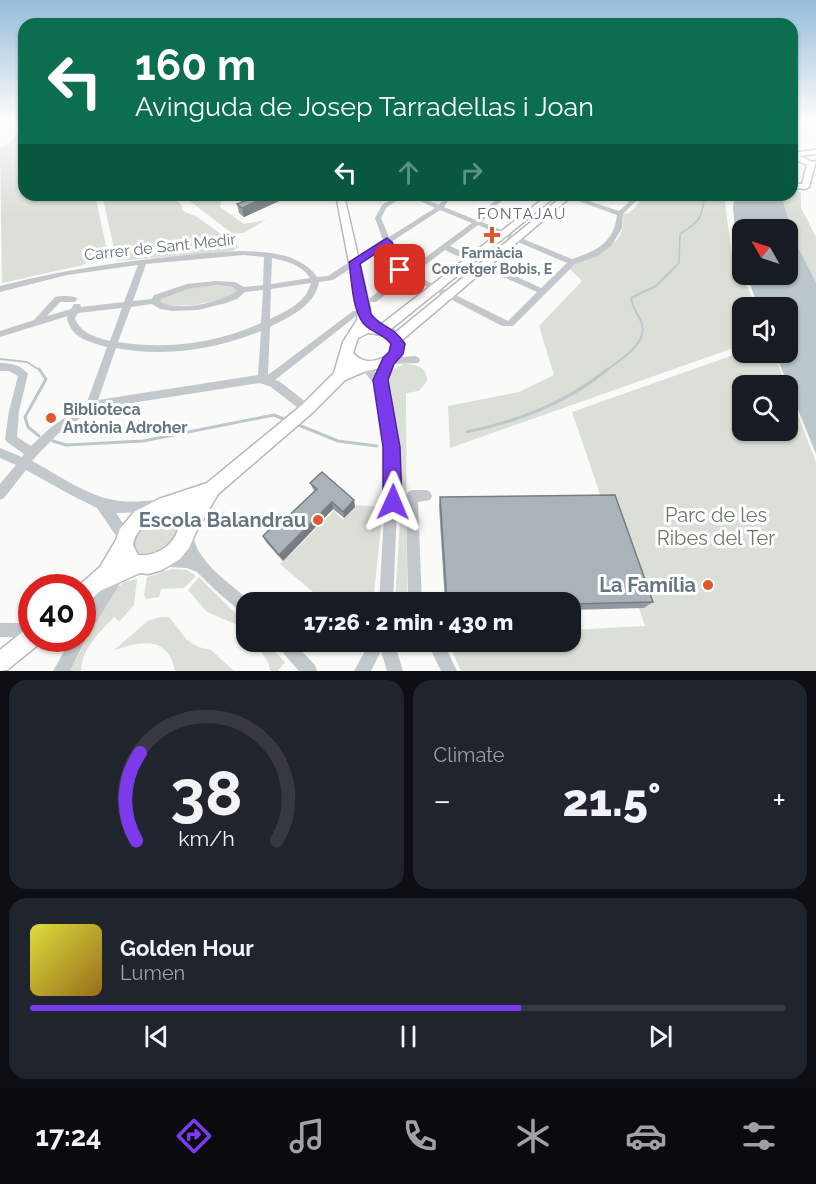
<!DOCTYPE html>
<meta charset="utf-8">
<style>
body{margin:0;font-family:Raleway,sans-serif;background:#20242c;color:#f1f3f6;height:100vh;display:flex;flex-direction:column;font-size:22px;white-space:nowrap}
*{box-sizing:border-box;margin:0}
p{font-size:20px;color:#9ea1a6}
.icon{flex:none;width:33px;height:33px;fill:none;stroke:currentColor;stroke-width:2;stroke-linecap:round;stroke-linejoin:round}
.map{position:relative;height:671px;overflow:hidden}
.drawer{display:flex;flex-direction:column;gap:9px;padding:9px;background:#0d0f14;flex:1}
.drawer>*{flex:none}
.hud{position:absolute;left:18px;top:18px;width:780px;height:183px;border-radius:18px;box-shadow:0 2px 4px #0004;background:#0b6e4f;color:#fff;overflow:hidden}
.needle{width:39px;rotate:309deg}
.tools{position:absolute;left:732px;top:219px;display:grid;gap:12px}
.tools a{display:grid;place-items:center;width:66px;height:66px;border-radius:12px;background:#171b24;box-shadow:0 2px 4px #0004;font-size:30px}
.speed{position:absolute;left:18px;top:574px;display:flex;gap:12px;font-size:30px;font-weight:700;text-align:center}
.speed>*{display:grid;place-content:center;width:78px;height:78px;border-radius:50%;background:#171b24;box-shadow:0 2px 4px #0004;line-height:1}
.speed .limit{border:9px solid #d22;background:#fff;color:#111}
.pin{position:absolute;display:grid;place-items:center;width:51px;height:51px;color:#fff;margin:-26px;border-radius:12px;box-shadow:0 3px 9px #0006}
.me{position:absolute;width:66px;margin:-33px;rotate:1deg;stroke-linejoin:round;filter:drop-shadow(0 0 4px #0008)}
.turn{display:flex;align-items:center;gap:21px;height:126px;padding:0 18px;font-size:27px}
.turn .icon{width:78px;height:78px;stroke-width:2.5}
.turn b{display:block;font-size:42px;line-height:51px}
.lanes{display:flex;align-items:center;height:57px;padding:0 18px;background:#0003;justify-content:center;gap:30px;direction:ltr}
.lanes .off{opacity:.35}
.big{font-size:45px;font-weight:800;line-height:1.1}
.drawer .card{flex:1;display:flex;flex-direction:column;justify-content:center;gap:9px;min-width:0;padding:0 21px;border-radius:18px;background:#20242c}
.drawer .dial{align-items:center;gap:0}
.dial svg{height:156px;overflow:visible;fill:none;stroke:#363941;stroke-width:7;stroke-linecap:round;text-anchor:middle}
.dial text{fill:#f1f3f6;stroke:none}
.song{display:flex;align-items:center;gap:18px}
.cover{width:72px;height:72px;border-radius:9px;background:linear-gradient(135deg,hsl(60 70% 55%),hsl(40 70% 35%))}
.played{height:6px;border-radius:3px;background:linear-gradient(90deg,#7c3aed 65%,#363941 65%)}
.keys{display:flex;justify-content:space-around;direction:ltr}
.heat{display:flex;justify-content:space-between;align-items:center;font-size:33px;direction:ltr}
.drawer .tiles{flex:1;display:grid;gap:9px;grid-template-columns:1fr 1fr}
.card:last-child{grid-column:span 2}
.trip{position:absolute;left:236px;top:592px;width:345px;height:60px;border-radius:18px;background:#171b24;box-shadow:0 2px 4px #0004;font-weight:800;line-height:60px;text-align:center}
.tab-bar{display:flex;height:96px;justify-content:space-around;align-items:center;background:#090b0e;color:#9ea1a6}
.tab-bar .icon{width:42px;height:42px}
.tab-bar .active{color:#7c3aed}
.tab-bar b{font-size:27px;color:#f1f3f6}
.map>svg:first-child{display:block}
.green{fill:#dadfd7}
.water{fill:#bbc7cb}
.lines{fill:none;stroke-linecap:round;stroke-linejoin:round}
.stream-far2{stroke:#bbc7cb;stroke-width:1.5}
.stream-far1{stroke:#bbc7cb;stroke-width:2}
.stream{stroke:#bbc7cb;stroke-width:3}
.major-casing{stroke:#b5babe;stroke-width:3}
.minor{fill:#c3c8cc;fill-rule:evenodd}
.major{fill:#fff;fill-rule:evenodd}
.wall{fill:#929a9f}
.shaded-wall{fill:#777d82}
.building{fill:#aab3b9;stroke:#777d82;stroke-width:1.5}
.route{fill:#7c3aed;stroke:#51269a;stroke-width:1.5}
.poi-dot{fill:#e4572e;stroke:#fff;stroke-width:2}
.labels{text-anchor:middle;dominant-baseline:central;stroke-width:6;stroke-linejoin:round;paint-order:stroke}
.far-poi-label{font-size:14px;font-weight:bold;fill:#657683;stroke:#fff}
.far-neighbourhood-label{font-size:15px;letter-spacing:1.5px;fill:#57646e;stroke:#fff}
.street-label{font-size:16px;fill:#657683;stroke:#fff}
.poi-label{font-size:16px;font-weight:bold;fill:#657683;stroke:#fff;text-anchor:start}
.near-park-label{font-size:20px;fill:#687a64;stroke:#fff}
.near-poi-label{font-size:20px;font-weight:bold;fill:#657683;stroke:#fff;text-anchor:end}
</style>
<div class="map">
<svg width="816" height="671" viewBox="0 0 816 671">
<rect width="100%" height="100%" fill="#fafaf8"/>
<g class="green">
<path d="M24,123V195H95L107,250L83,265L2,283L0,148L10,143Z"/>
<path d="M792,188L801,193V208L816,237V282L795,241L781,196L792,195Z"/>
<path d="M102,195H170L181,204L183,211L197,217L239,247L232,251L117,261Z"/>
<path d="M182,195H222L220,207L244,224L266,220L243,233L233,234Z"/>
<path d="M655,195H724L732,256L742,274L756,307L742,308V345L450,448L448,406L519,392L554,375L539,326L582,281L570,269C587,251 628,253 623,214L629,213L640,202L639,200L652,198Z"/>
<path d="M214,285L236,287L238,290L236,294C210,304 189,307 161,305L157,300L182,289Z"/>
<path d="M742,352L774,353L786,385L742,386V430H788V389L816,462V671H461L448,642H570V630L645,626L572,412Z"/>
<path d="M404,364C416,364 427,367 427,381L419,391L406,393L407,603H395L400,519V463L386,379L388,372Z"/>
<path d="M357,505L383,507L373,603H326L280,564L334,511L343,520Z"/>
<path d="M165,510L181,518L176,544L142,559L132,550L138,526Z"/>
<path d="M172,569L187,570L196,576L184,588L161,589L159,597L146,599L144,595L147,577Z"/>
<path d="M199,577L246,624V634L235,624L207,612L188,590Z"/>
<path d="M137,579L134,605L119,622L114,617C99,633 82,648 81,671H70L112,592L124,582Z"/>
<path d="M160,617H169L187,640L198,647L211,650L234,671H175C169,635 140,641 114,650L148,621Z"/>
<path d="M255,642H265L285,662L278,671H270L269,664Z"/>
</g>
<path class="water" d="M731,195H781L795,241L816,282V454L775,353L788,352V308L758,307L747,275L788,274V230H742V265L738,257L733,208L734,200Z"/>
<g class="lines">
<path class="stream-far2" d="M675,267L679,263L680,234C700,221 702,218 705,195"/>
<g class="stream-far1">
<path d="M0,359L27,362L41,371"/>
<path d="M606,371C619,360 648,344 642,324C639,315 632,308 631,298L656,286L676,266"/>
</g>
<g class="stream">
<path d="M296,424L338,441L377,446"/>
<path d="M467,432C519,421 566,403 608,369"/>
<path d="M39,436L28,427L25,417L46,379L39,369"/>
<path d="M53,441L66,445L143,441L274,415L286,420"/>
</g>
<g class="major-casing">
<g id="major">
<path d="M816,150V154L800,156L812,162L816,161L809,187L805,189L792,188V184H802L807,165L792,158V153Z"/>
<path d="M336,195H344L370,309L369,321L366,325L379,326L548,195H557L391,329L396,332L564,195H573L402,340L404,344L398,360L387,367L366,371L345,380L312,413L218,494L196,532L189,548L180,559L162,570L148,574L140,573L100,591L89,602L82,604V588H76L100,567L116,540L120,529L134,512L159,499L207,483L302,405L334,373L343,342L357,320L358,309ZM368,333C379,334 386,334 392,344L389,354C376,363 363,364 353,353L358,338ZM169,513L176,516L179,521C179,542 159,557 138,555L133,545C136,528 152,516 169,513Z"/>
<path d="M32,627V639H41L39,644L7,670L0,671V650L25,630Z"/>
</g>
</g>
<g class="minor">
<path d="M399,195H406L387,207L381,218L389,237L435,208L407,195H415L439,205L446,195H452L444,207L476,220C487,211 494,195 510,195L495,206L482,222L572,259C596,251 614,243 617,215L562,195H571L619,211L629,202L613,195H622L636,201L623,214L622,228L612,245L598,256L575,264L513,326H502L408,277L376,302H370L369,300L370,298L402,274L394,269L385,246L333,280L319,282C315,306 289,317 270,327L268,375L353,311H359L360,313L275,380L279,381L311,406L312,409L311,412L307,413L303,412L271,387L260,383L93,409L58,434L40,452L32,461C57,474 87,496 114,500C128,503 143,501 157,500L161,502L163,506L161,510L157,512L116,513L133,538L131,543L126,545L121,543L97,508L71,495L26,470L4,498L0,500V484L16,465L0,458V448L22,457L24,454L7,442L5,439L9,411L18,376L9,371H0V363C11,363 21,365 28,374L19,411L17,437L31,446L50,428L87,402L107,347C88,341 72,339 67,318L68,316L0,337V331L34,320L55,297C62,296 73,295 78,299L74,302H60L47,316L71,309L74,304H80L81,307L124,302L138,265L67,275L0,292V286C62,270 123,261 186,255C211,253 236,249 260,252C281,253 305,259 317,277L328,276L383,240L375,218L382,205ZM440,210L472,223L407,271L401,268L391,242ZM478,225L567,263L541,288L487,263H481V267L537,292L508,321L413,274L445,250L468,261H474V257L450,246ZM244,255L264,257L263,285L244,287L235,282L216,281L187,284L154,295L152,299L133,301L146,264ZM272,258C286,261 302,265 310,278L271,284ZM311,283C306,303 286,311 270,319L271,289ZM216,285L233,287L237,291C218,303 180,312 160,302L161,299L188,289ZM263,290L261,323C216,343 167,350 118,342L131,307L152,304L160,309L173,311L198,310L226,303L237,299L245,292ZM122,308L110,341C95,337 80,333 75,318L78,313ZM261,331L258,375L98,400L116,348C165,357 215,350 261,331Z"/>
<path d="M415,356L418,357L420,360L418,363L392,364L385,385L399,463L393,603H379L387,463L375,386L360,366L362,363C370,361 374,370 378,376L386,358Z"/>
<path d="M412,490H426L430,492L432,496L430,500L418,502L422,603H408L406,496L408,492Z"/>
<path d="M187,529L192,531C194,538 195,544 198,550C210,571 233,586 251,602L252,603H246V614L241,612L214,589L197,572L187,568L168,567L163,565L161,560L163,555L168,553L186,554L180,536L182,531Z"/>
<path d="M116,570L121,572L123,577L121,582L86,639L70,671H53L71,639H82V618L111,572Z"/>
<rect x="0" y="623" width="32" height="14"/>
<path d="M275,642H293L315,665L317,671H299L278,647Z"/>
<path d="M370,642H394L403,671H387L381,651L371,671H354Z"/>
<path d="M427,642H443L457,671H441Z"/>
</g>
<use href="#major" class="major"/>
</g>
<g class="wall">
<path d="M237,195H288L279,201L244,217L239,213L237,204L242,202L239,200Z"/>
<path d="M310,483L354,500L355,507L344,518L333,509L283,561L266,542L263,536L279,525L315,491L313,489Z"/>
<path d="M440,497L653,602L644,608L570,610V603H445L439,506Z"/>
</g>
<g class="shaded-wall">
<path d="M270,195H288L279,201L244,217L242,208Z"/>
<path d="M354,500L355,507L344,518L343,512Z"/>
<path d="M332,502L333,509L283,561L279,555Z"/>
</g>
<g class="building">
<path d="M246,195H270L242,208L237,204L252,198Z"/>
<path d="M322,472L354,500L343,512L332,502L279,555L263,536L276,523L279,525L317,489L310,483Z"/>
<path d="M615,495L653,602L570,604L447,603L440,497Z"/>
</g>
<linearGradient id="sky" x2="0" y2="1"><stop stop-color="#96bcdc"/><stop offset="0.56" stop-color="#fdfdfc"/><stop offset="1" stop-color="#fdfdfc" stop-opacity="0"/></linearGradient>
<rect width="816" height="215" fill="url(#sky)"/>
<path class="route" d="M387,238L392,242L405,270L404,273H395L384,248L360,264L371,314C381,328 393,325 405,344L403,354L394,364L388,380L400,447L402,502L399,509L393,512L386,509L383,502V447L373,380L383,358L389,352L391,344C385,335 376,334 367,327C352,315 352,281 349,262Z"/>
<g class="poi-dot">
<path d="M489 226h6v6h6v6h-6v6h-6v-6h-6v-6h6z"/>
<circle cx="51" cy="418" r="6"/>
<circle cx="318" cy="520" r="6"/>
<circle cx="708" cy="585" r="6"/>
</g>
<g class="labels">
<g class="far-poi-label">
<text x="492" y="253">Farmàcia<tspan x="492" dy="16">Corretger Bobis, E</tspan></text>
</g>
<g class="far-neighbourhood-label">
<text x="522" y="214">FONTAJAU</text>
</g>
<g class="street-label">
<text transform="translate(160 247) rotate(-6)">Carrer de Sant Medir</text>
</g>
<g class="poi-label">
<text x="63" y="409">Biblioteca<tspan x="63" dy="18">Antònia Adroher</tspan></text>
</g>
<g class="near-park-label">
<text x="716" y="515">Parc de les<tspan x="716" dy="23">Ribes del Ter</tspan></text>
</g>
<g class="near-poi-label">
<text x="306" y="520">Escola Balandrau</text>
<text x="696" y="585">La Família</text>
</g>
</g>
</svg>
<div class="tools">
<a><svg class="needle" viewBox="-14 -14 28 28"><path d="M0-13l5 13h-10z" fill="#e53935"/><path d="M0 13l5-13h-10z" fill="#9ea1a6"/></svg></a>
<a><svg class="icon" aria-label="sound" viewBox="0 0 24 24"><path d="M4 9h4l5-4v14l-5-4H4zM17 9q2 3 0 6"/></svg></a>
<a><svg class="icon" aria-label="search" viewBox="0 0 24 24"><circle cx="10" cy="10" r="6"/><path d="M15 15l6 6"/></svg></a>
</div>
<div class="speed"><div class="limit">40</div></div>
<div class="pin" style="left:400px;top:270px;background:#d93025"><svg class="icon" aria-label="arrive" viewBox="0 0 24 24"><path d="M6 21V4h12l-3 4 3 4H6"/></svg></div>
<svg class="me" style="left:393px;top:502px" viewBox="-20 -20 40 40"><path d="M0-17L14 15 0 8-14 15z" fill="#7c3aed" stroke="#fff" stroke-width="4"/></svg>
<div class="trip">17:26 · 2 min · 430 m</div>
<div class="hud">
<div class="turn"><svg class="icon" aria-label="left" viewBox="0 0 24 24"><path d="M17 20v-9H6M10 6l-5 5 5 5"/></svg><div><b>160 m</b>Avinguda de Josep Tarradellas i Joan</div></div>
<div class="lanes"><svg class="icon" aria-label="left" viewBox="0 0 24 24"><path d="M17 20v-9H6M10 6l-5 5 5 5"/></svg><svg class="icon off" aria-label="ahead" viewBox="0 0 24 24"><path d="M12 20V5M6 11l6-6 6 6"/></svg><svg class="icon off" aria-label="right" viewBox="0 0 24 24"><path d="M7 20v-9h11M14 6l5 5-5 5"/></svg></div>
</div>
</div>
<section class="drawer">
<div class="tiles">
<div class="card dial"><svg viewBox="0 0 100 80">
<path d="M14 69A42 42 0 1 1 86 69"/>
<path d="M14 69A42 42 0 0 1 16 24" stroke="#7c3aed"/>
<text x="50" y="56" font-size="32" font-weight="700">38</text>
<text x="50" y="72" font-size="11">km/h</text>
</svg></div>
<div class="card"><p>Climate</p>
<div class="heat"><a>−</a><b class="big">21.5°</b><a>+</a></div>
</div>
<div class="card">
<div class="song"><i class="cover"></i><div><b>Golden Hour</b><p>Lumen</p></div></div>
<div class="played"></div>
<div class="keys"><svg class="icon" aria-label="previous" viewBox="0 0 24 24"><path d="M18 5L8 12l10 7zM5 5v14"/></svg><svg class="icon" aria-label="pause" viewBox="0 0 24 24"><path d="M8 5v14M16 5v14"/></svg><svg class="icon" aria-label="next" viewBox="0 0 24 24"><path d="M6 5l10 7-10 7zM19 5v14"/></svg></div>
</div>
</div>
</section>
<nav class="tab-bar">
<b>17:24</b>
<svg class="icon active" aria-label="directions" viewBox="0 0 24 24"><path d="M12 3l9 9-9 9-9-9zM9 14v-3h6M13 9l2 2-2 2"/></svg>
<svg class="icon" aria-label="music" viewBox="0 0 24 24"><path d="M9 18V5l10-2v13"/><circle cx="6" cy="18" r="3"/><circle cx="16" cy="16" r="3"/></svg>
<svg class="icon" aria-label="phone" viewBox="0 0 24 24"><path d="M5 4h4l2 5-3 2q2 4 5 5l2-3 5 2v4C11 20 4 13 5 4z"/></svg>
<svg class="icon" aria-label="climate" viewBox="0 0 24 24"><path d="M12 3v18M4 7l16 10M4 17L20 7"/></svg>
<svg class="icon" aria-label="car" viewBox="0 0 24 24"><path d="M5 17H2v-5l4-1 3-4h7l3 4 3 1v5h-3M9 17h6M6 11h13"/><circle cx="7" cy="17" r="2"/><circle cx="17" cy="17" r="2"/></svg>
<svg class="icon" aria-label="filters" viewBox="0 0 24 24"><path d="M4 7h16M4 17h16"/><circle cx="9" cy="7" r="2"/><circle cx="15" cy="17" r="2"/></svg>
</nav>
